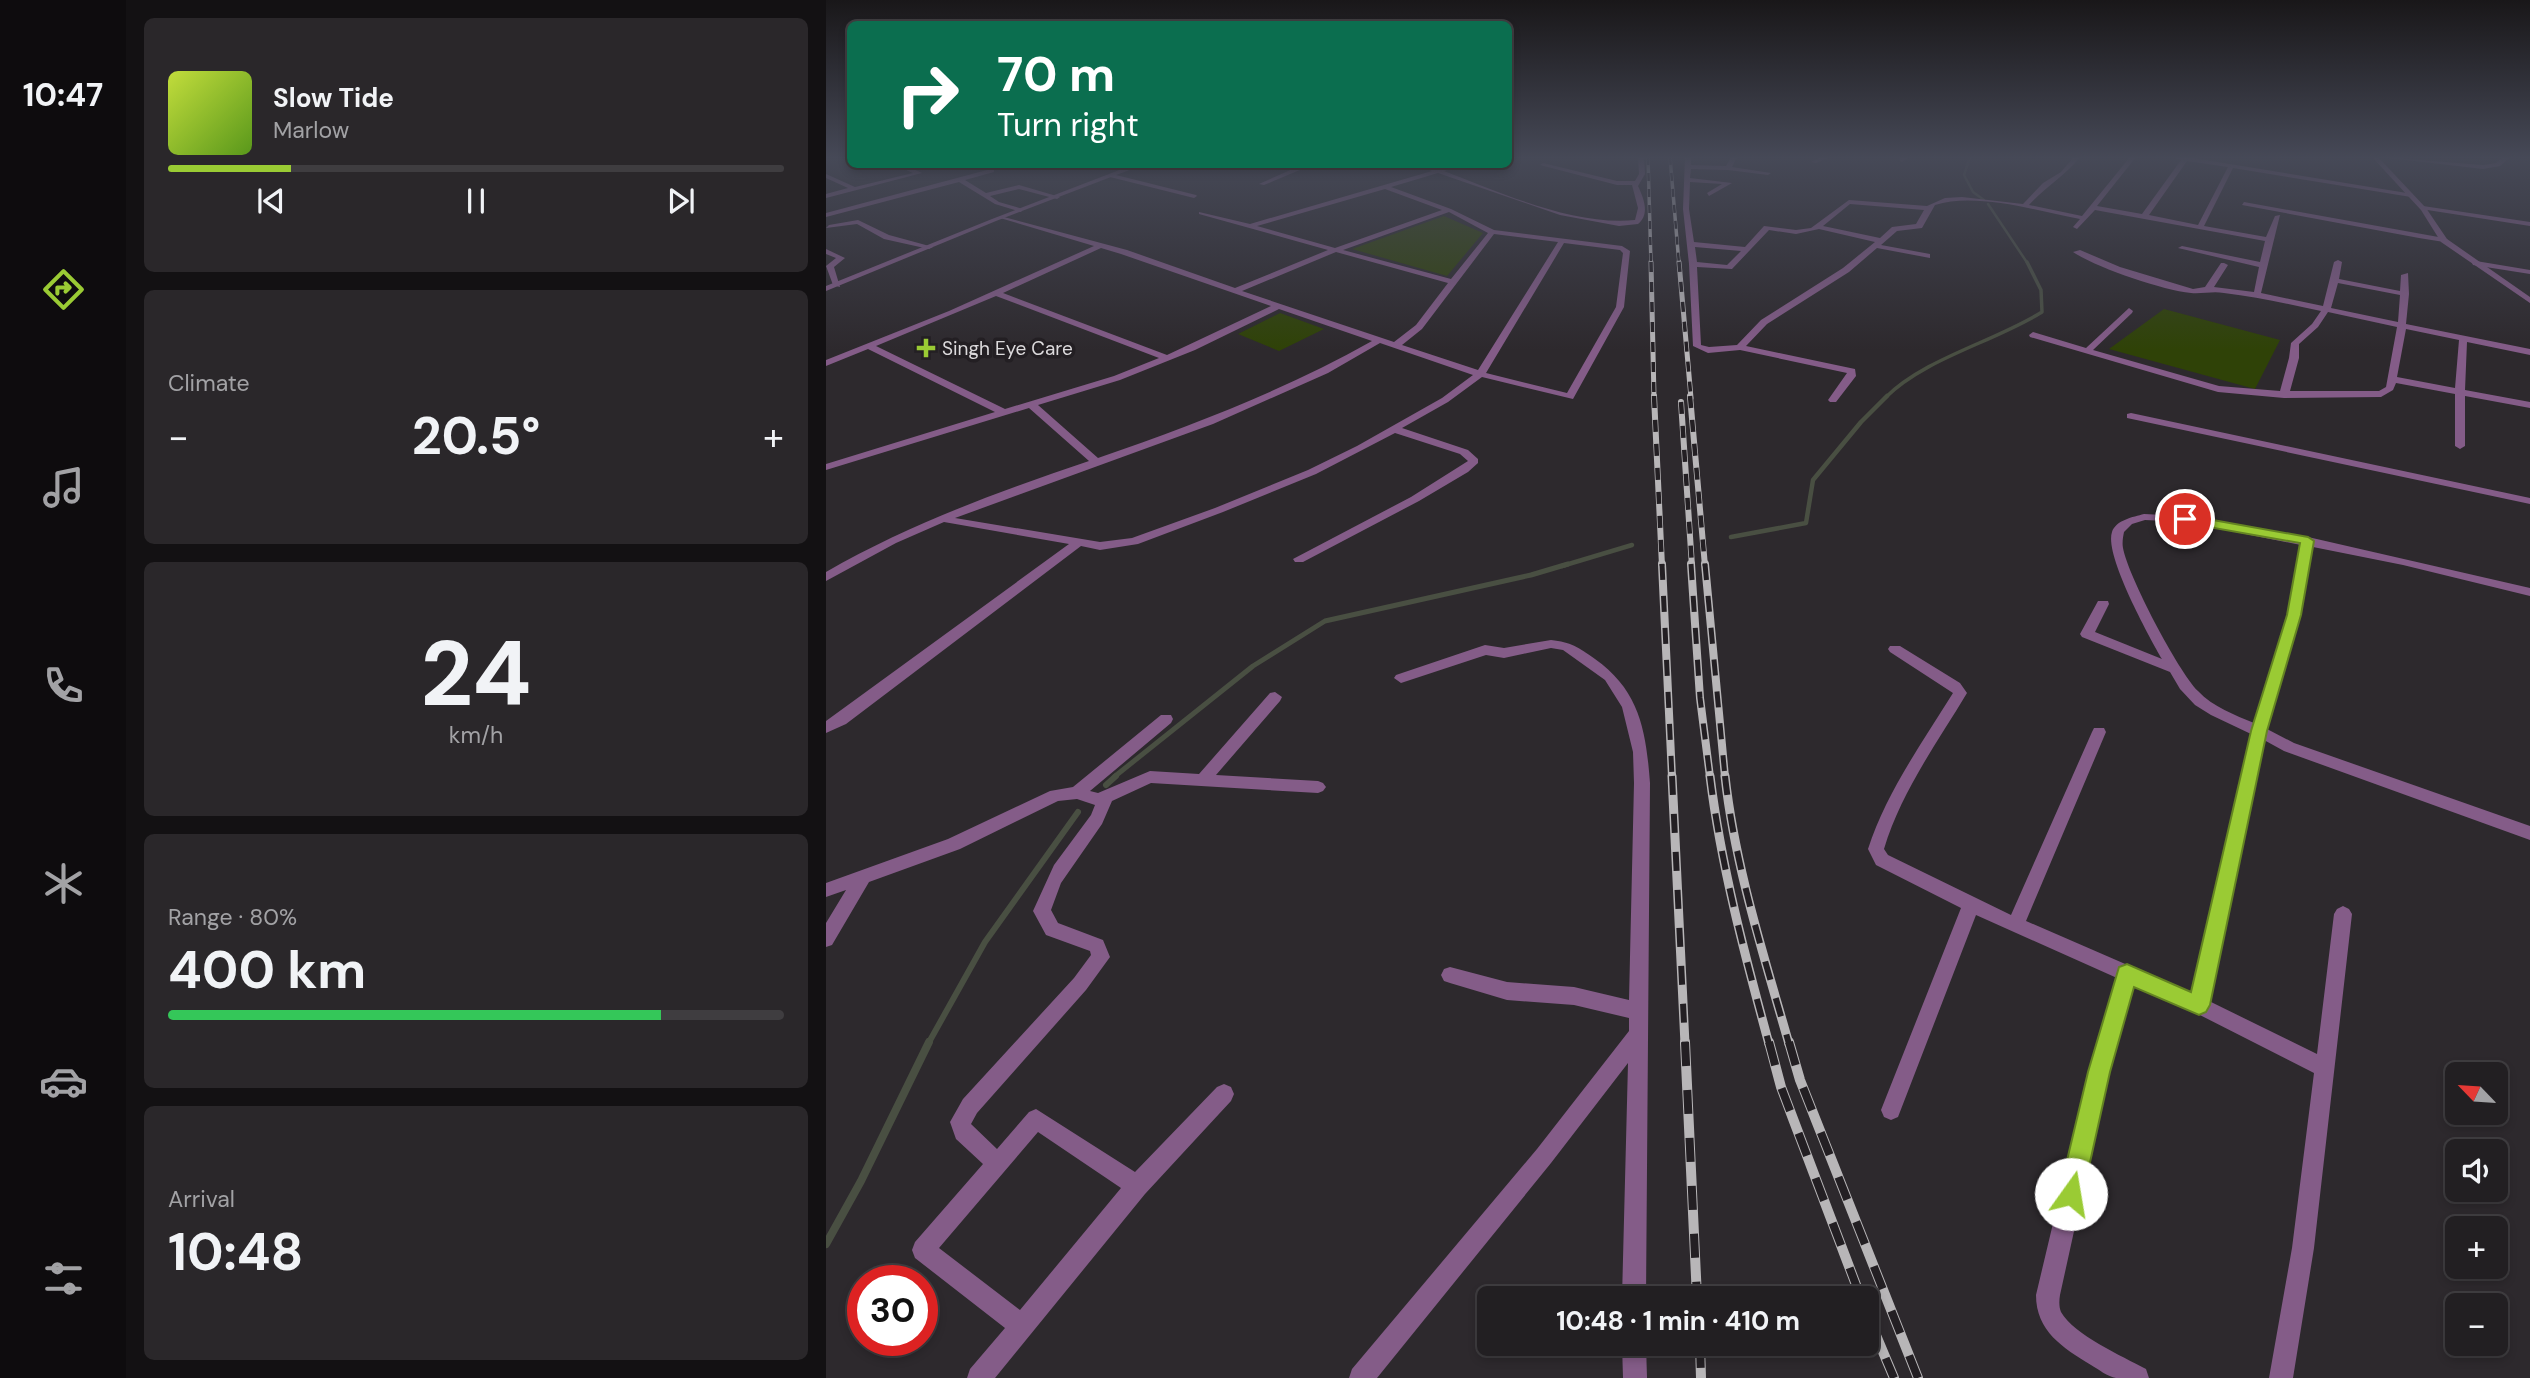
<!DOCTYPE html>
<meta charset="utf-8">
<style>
body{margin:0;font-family:"DM Sans",sans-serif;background:#2a272a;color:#f1f3f6;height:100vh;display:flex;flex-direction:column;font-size:26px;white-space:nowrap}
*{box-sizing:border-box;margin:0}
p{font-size:23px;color:#a2a2a5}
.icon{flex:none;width:38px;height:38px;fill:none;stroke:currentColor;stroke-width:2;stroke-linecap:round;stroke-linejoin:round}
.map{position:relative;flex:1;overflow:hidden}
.panel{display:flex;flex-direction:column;gap:18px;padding:18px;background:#131113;width:700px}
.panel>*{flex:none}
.guide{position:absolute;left:21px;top:21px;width:665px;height:147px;border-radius:10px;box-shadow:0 4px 10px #0003,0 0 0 2px #3f3d40;background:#0b6e4f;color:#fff;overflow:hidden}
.needle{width:46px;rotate:295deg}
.controls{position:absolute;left:1619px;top:1062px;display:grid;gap:14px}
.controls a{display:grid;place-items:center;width:63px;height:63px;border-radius:10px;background:#221f22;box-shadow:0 4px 10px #0003,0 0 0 2px #3f3d40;font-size:35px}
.speed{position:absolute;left:21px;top:1265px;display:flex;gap:14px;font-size:35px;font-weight:700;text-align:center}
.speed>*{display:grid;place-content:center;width:91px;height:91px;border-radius:50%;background:#221f22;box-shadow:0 4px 10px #0003,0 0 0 2px #3f3d40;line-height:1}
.speed .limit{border:10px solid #d22;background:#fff;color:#111}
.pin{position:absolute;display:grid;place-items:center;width:60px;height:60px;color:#fff;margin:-30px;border:4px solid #fff;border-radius:50%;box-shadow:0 2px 7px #0007}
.me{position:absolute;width:77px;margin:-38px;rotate:13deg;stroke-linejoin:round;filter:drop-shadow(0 0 5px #0008)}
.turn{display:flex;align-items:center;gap:24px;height:147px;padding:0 35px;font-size:32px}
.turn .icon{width:91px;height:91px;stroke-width:2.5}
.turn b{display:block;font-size:49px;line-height:60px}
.big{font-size:52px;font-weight:700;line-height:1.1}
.panel .widget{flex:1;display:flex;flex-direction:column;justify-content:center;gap:10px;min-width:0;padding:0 24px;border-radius:10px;background:#2a272a}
.panel .dial{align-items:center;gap:0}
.dial b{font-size:91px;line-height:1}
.song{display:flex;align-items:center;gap:21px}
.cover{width:84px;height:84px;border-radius:10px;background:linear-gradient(135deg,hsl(70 70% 55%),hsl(90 70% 35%))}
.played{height:7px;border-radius:4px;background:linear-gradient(90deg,#9acb34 20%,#3f3d40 20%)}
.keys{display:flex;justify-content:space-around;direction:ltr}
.heat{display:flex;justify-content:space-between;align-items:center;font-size:38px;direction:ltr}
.charge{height:10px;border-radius:5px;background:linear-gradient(90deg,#34c759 80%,#3f3d40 0)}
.trip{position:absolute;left:651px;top:1286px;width:402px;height:70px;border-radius:10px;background:#221f22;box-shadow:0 4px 10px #0003,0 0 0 2px #3f3d40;font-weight:700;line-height:70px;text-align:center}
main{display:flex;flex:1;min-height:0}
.tabs{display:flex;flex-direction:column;width:126px;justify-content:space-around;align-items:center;background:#0e0c0e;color:#a2a2a5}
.tabs .icon{width:49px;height:49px}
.tabs .selected{color:#9acb34}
.tabs b{font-size:32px;color:#f1f3f6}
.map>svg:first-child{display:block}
.green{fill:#2f4207}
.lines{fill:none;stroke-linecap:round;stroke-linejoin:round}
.stream-far5{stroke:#494f42;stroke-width:2.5}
.stream-far4{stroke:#494f42;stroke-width:3.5}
.stream-far3{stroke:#494f42;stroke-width:4.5}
.stream-far2{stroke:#494f42;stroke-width:5}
.stream-far1{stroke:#494f42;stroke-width:6}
.stream{stroke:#494f42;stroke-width:8}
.minor{fill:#845c88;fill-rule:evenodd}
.tertiary{fill:#845c88;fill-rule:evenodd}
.rail-far5-casing{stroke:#b8b6b8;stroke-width:3.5}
.rail-far4-casing{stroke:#b8b6b8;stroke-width:5}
.rail-far3-casing{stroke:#b8b6b8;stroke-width:6}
.rail-far2-casing{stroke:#b8b6b8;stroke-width:8}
.rail-far1-casing{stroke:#b8b6b8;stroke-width:9}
.rail-casing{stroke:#b8b6b8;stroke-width:10}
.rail-far5{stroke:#231f23;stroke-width:2.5;stroke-dasharray:8;stroke-linecap:butt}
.rail-far4{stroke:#231f23;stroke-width:3.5;stroke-dasharray:10;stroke-linecap:butt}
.rail-far3{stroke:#231f23;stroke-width:4.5;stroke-dasharray:12;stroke-linecap:butt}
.rail-far2{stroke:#231f23;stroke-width:5;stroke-dasharray:16;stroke-linecap:butt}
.rail-far1{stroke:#231f23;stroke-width:6;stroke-dasharray:19;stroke-linecap:butt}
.rail{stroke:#231f23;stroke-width:8;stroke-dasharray:24;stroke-linecap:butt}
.route{fill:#9acb34;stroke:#648422;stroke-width:2}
.poi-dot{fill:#9acb34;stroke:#231f23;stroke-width:2.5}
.labels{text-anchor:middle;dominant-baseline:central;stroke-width:7;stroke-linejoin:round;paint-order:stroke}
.far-poi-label{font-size:19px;fill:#dcdadc;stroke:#231f23;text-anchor:start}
</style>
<main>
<nav class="tabs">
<b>10:47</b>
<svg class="icon selected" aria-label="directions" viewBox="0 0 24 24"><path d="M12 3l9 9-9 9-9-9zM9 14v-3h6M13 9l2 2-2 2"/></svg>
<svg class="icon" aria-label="music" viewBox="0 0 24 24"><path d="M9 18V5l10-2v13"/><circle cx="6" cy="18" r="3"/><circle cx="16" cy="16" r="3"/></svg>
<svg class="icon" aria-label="phone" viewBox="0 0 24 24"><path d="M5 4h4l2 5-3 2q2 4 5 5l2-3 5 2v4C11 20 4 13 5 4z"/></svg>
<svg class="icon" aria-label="climate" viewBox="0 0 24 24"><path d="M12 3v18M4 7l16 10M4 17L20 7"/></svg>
<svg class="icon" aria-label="car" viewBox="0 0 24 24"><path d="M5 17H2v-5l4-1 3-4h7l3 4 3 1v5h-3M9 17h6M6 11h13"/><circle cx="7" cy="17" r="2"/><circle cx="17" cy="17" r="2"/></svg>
<svg class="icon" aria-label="filters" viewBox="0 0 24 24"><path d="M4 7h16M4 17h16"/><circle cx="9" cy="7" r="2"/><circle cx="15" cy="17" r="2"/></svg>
</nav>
<section class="panel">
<div class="widget">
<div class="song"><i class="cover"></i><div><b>Slow Tide</b><p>Marlow</p></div></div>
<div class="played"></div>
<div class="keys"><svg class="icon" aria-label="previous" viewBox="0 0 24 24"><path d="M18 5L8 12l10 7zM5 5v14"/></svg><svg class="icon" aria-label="pause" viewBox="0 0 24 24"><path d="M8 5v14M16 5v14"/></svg><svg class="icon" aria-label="next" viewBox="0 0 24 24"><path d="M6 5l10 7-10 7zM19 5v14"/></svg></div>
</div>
<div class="widget"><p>Climate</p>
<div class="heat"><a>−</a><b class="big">20.5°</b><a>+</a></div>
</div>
<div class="widget dial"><b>24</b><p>km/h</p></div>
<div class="widget"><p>Range · 80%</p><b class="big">400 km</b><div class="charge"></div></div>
<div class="widget"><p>Arrival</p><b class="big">10:48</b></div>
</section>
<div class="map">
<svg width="1704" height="1378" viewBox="0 0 1704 1378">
<rect width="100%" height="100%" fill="#2d292d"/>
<g class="green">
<path d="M618,216L657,233L621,276L526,249Z"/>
<path d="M1338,309L1454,340L1429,389L1283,349Z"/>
<path d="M454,313L498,329L453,351L412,334Z"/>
</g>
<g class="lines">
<g class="stream-far5">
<path d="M1144,157L1138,175L1147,192L1158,200"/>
<path d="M1162,204L1202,264"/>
</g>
<path class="stream-far4" d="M1059,398C1099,358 1168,342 1216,312L1215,290L1201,262"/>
<g class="stream-far3">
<path d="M905,537L980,523L987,480L1035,422L1061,396"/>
<path d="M736,566L806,545"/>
</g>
<path class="stream-far2" d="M288,777L427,666L499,621L705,575L742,564"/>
<g class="stream-far1">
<path d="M280,785L290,776"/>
<path d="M102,1044L159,942L252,812"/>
</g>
<path class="stream" d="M0,1244L35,1181L103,1042"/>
<g class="minor">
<path d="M812,157H818L819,174L812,186C818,199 824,214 812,224L793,226L734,215L612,173L565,187L625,209L668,230L796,246L804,251L798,307L747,399L656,377L622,402L576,428L642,450L652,459V463L642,472L593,501L477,562H469L467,559L585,497L642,461L634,454L569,433L490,474L397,512L312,544L274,550L255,546L20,724L0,733V721L243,544L118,522L70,543L0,581V572C83,524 172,492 263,461L203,408L0,470V464L169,412L42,349L0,366V360L123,311L268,246L174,218V216L301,250L409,288L502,250L373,214V212L424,224L606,171L590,164C599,164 607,169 615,168C624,168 631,164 640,164L618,171C675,193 748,226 809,220L812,208L806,185H791L714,165L717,163L791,181H809L813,174ZM559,189L616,210L509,248L431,226ZM623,212L662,233L625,279L517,250ZM668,234L732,242L652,370L576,345L596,329ZM738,243L794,250L797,253L790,307L741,393L660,373ZM275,248L295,254L445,306L341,355L177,293ZM510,252L622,283L590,325L568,342L416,291ZM170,296L333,358L288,376L179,409L50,346ZM453,309L546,341C459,390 367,425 272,458L212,405L294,380L369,350ZM554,343L647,375L616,398L531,446L482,470L389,508L306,538L274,542L129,518L387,424L502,373Z"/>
<path d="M859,157H865V165L900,166L905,157H911L906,167L945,173L942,175L902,170L865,169L864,178L906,183L883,196L881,193L896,184L864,182L863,209L868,242L919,247L938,226L970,230L985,228L1023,200L1101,206L1119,198L1136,197L1197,204L1217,183L1235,172L1248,157H1254C1239,176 1219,187 1203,205L1256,216L1304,157H1310L1271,206L1316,214L1355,160L1346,157H1361L1587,194L1585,197L1407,168L1378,226L1440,237L1449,216L1454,215L1435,293L1497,306L1508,262L1512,260L1516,262L1513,279L1574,291L1575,275L1582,273L1583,294L1580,324L1704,349V355L1641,342L1639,390L1704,402V408L1639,396V446L1634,449L1629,446V394L1570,383L1567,390L1555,397L1458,398L1392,392L1204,337L1203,335L1207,332L1260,348L1303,308L1307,311L1306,313L1267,350L1393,386L1454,391L1463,358L1465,343L1486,324L1495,311C1462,304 1431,297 1398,293C1387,291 1376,294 1365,293C1336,290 1271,268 1247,252L1254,250L1294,267L1367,289L1379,287L1395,263H1398L1402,265L1388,287L1428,292L1433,267L1352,248L1356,246L1434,262L1439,241L1269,210L1251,229L1247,227L1254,219C1212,211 1150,192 1109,205L1096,228L1071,231L1055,245L1104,254V258L1051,248L1023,272L941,324L920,346L1029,369L1030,376L1010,402H1004L1002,400L1021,373L914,350L882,353L867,346L863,264L857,209ZM1361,161L1402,167L1372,225L1323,215ZM1024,204L1098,210L1090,224L1066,227L1054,238L997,226ZM993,229L1049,242L1017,268L935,320L911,345L883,347L875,345L871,267L906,269L943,230L970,234ZM869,247L915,251L901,265L871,262ZM1512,283L1574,295L1572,322L1505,308ZM1502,312L1571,327L1560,387L1553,391H1464L1473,358V344L1492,327ZM1580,329L1633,340L1629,388L1571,377Z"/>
<path d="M995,157H1004L990,163L985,162Z"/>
<path d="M1076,157H1083L1076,162L1073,160Z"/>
<path d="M1555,157L1657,165L1670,163L1677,157H1684L1674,166L1657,169Z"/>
<path d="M67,164H77L96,173L0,198V194L22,188L0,178V174L29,187L87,173Z"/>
<path d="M151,164L164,167L184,164L168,170V172L139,180L160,193L193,185L234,197L231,199L193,189L164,196L173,202L197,209L195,212L169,204L133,182L0,217V213L161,170Z"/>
<path d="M478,164H488L438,185L433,184Z"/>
<path d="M286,174L370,195L371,196L368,198L284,177Z"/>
<path d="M1418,202L1618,238L1622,240L1618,242L1593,238L1416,205Z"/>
<path d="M1597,206L1704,222V226L1595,209Z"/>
<path d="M32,220L63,235L107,247L103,249L58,239L31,224L0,228L3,225Z"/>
<path d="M0,249L19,258L8,267L14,287L7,285L0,266L10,258L0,254Z"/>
<path d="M1650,261L1704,270V274L1647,265L1646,263Z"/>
<path d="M1305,413L1704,498V504L1301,418V414Z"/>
<path d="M1318,514L1359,516L1482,537L1704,588V596L1577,565L1487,547L1474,615L1441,729L1468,743L1704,826V840L1458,751L1438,740L1383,1001L1491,1054L1508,914L1511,909L1517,906L1523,909L1526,914L1488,1248L1467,1378H1443L1466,1248L1488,1073L1366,1011L1307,985L1283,1072L1234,1295C1233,1301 1233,1307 1235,1312C1248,1335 1296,1356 1320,1369L1323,1378C1312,1378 1300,1378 1290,1378C1282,1377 1272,1369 1265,1365C1237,1348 1210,1331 1210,1295L1263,1072L1291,978L1150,915L1072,1117L1065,1120L1058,1117L1055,1110L1135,908L1050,865L1042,849C1060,793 1096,743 1127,693L1064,652L1062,649L1064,646H1074L1134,683L1141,693C1111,743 1075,792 1058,849L1062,855L1185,915L1266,732L1268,728H1278L1280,732L1200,921L1366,993L1425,734L1385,715L1369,705L1354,689L1344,672L1256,637L1254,634L1272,601H1282L1283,604L1269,632L1336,659C1323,636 1278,555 1286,532C1290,520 1307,517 1318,514ZM1319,520L1359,522L1475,545L1462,615L1428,723C1409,715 1387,707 1372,691C1352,671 1302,576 1297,548C1296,543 1297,537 1298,532L1306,524Z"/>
<path d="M725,640C745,642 752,647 769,659C814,691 820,731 824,783L820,1298H796L802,1063L725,1163L551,1378H523L526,1369L711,1149L803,1031V1018L748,1005L681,1000L624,983L618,981L615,975L618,969L624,967L681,982L748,987L803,1000L808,783L807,752L796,707L779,680L737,650L725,648L678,658L660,655L575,683L568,678L570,675L659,645L678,648Z"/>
<path d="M449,692L456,697L454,701L390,775L492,781L497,783L500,787L497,791L492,793L325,783L286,801L276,824L235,883L225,910L232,923L277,940L284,957L260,990L151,1113L145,1124L171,1149L203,1112L210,1109L309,1172L391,1087L398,1084L405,1087L408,1094L405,1101L319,1194L169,1378H141L144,1369L179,1328L89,1258L86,1250L89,1242L157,1164L130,1139L124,1122L137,1099L248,978L265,955L264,951L220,935L207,911L228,865L265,815L269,805L251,799L232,801L134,849L43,882L6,945L0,947V923L20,890L0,897V883L122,839L224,791L247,787L335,715H345L347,719L345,723L264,791L272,793L324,771L373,774L444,693ZM212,1132L295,1188L194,1310L113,1248Z"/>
<path d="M796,1344H820L821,1378H797Z"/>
</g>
<g class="tertiary">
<path d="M1546,157H1552L1600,208L1621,239L1704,297V303L1615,242L1595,210Z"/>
<path d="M309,164H319L170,221L0,291V286L166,219Z"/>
</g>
<g class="rail-far5-casing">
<g id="rail-far5">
<path d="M822,157L825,264"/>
<path d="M844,157L853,264"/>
</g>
</g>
<g class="rail-far4-casing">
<g id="rail-far4">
<path d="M825,262L828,398"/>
<path d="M853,262L865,398"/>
</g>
</g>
<g class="rail-far3-casing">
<g id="rail-far3">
<path d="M828,396L836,566"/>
<path d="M864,396L879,566"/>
<path d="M855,402L866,566"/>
</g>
</g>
<g class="rail-far2-casing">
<g id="rail-far2">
<path d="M836,564L846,777"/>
<path d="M865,564L874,698L884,777"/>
<path d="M879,564L899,777"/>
</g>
</g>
<g class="rail-far1-casing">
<g id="rail-far1">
<path d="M846,776L859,1044"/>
<path d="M884,776C895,866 919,956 943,1044"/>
<path d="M899,776C909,867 938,956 963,1044"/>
</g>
</g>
<g class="rail-casing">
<g id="rail">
<path d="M859,1042L871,1298"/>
<path d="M943,1042L955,1087L1035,1298"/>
<path d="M963,1042L974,1080L1092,1378"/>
<path d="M1041,1314L1068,1378"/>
<path d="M874,1344L875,1378"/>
</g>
</g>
<use href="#rail-far5" class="rail-far5"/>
<use href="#rail-far4" class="rail-far4"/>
<use href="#rail-far3" class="rail-far3"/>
<use href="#rail-far2" class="rail-far2"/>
<use href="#rail-far1" class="rail-far1"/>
<use href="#rail" class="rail"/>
</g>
<linearGradient id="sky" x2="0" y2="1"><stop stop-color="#191719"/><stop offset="0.45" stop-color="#464957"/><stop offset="1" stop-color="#464957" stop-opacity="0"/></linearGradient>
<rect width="1704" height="350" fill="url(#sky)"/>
<path class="route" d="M1359,515L1482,537L1488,541L1475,615L1441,731L1384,1005L1380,1012L1373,1015L1308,987L1284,1072L1257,1194L1253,1202L1245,1206L1236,1202L1233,1194L1262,1072L1293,967L1301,964L1365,992L1425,731L1461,615L1474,543L1354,522V516Z"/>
<path class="poi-dot" d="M96.5 337.5h7v7h7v7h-7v7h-7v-7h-7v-7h7z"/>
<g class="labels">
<g class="far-poi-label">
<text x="116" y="348">Singh Eye Care</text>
</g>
</g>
</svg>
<div class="controls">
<a><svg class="needle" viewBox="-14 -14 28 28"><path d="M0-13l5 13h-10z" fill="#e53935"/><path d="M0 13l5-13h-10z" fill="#a2a2a5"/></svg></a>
<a><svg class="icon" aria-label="sound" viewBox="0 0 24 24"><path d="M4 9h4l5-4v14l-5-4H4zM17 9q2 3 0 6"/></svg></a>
<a>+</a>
<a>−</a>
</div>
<div class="speed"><div class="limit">30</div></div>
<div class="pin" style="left:1359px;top:519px;background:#d93025"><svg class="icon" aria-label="arrive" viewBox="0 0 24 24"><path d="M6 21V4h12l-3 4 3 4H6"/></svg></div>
<svg class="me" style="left:1245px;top:1194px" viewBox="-20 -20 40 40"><circle r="19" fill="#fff"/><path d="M0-13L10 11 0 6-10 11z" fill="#9acb34"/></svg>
<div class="trip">10:48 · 1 min · 410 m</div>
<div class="guide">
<div class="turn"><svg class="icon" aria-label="right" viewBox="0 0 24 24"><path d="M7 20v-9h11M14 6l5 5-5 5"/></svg><div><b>70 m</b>Turn right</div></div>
</div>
</div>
</main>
